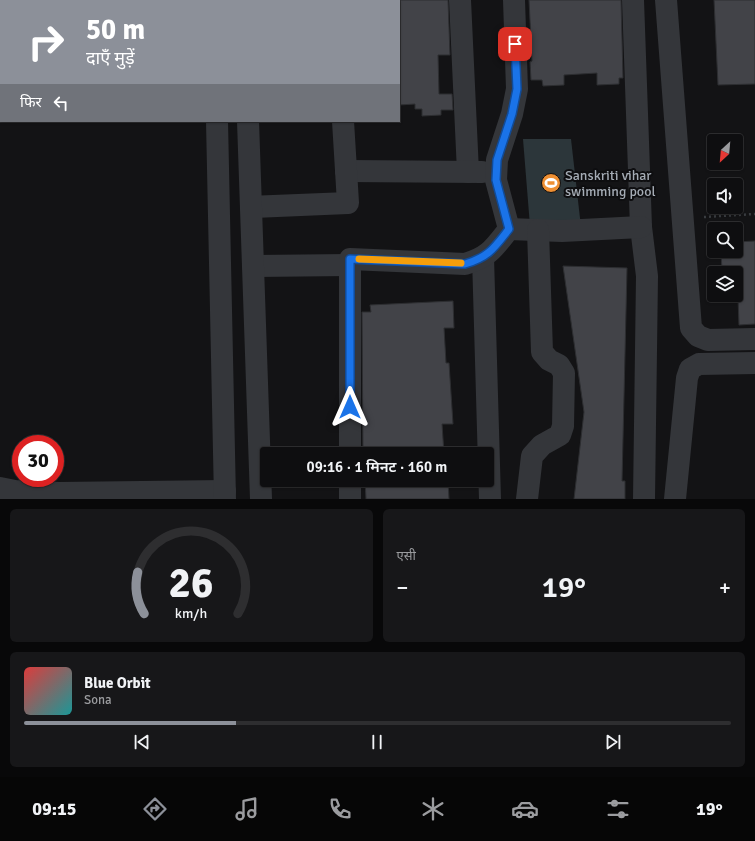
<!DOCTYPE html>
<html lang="hi">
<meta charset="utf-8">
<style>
body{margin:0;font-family:Signika,"Noto Sans Devanagari",sans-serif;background:#171719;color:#f1f3f6;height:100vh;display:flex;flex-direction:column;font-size:15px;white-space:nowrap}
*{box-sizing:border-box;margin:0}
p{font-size:13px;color:#9b9c9f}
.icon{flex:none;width:22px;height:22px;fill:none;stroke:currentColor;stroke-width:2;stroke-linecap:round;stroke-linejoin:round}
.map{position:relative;height:499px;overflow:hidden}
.details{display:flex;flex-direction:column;gap:10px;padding:10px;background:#080809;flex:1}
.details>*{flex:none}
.guide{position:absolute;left:0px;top:0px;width:400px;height:122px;box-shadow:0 1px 3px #0004,0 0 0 1px #2e2e30;background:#8c9099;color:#fff;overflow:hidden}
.needle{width:26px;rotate:206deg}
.controls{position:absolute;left:707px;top:134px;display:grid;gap:8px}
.controls a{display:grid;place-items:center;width:36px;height:36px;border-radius:4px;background:#0e0e10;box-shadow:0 1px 3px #0004,0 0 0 1px #2e2e30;font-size:20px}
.speed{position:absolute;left:12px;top:435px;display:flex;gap:8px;font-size:20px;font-weight:700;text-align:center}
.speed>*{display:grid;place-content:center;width:52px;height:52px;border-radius:50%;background:#0e0e10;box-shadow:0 1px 3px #0004,0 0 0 1px #2e2e30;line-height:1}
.speed .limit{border:6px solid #d22;background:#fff;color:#111}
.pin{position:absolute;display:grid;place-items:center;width:34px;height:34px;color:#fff;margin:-17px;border-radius:8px;box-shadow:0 2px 6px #0006}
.me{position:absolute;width:44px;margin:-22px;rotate:0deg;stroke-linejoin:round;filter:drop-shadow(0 0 3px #0008)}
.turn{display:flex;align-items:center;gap:14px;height:84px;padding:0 20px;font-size:18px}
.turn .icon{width:52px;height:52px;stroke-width:2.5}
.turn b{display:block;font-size:28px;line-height:34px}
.then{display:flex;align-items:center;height:38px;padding:0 20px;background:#0003;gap:8px;font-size:15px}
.big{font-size:30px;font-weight:600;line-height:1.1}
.details .widget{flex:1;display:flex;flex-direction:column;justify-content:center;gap:6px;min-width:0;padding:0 14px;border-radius:6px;background:#171719}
.details .dial{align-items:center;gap:0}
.dial svg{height:104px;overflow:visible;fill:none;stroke:#2e2e30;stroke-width:7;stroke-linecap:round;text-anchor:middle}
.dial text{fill:#f1f3f6;stroke:none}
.song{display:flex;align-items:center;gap:12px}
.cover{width:48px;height:48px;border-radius:6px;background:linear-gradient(135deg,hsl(0 70% 55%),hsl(180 70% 35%))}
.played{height:4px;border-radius:2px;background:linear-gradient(90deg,#8c9099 30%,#2e2e30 30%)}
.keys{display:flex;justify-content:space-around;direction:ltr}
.heat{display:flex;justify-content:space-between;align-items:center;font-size:22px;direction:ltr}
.details .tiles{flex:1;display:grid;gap:10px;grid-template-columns:1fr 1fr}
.widget:last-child{grid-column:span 2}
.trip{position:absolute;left:260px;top:447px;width:234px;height:40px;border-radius:4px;background:#0e0e10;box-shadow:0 1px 3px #0004,0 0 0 1px #2e2e30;font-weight:600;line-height:40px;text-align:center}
.menu{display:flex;height:64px;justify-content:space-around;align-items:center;background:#060606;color:#9b9c9f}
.menu .icon{width:28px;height:28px}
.menu .selected{color:#8c9099}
.menu b{font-size:18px;color:#f1f3f6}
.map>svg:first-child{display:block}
.water{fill:#2c363a}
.building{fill:#424348;stroke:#2d2e31}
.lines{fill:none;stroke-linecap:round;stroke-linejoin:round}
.path{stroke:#3a3d41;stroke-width:2.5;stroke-dasharray:2 3;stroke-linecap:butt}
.minor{stroke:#34363a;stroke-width:22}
.tertiary{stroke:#34363a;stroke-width:22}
.route-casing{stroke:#114b97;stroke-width:10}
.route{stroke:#1a73e8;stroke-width:7}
.slow{stroke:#f59e0b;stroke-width:7}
.labels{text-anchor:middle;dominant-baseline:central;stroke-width:4;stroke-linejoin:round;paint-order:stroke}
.poi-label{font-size:14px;fill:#a5acb5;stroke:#0e0e10;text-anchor:start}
</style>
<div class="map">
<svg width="755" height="499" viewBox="0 0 755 499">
<rect width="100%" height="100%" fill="#131315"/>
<path class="water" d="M523,139H571L581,227L530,226Z"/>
<g class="building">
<path d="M399,0H448L450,55H438L439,94H452L453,110H441V115L422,116V109H415V104L399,105Z"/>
<path d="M529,0H621L623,78H619V84L597,85V73L564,75V85L543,86L542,80H531L530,62L532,61Z"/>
<path d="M714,0H755V84L718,85Z"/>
<path d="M755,241V324L739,325L737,270L722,271L721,251H736V242Z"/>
<path d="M563,266L627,268L622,481H625V499H574L584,412Z"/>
<path d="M453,301L454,328H444L446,363H449L453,424H442L444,454H363L362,312H371L370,305Z"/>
<path d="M365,480H448L449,499H366Z"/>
</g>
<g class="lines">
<path class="path" d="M704,217L755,214"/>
<g class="minor">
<path d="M335,0V1"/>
<path d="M460,0L468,172"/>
<path d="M633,0L641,227L647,276L644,499"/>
<path d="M666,0L691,328L698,336L708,340L755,339"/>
<path d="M346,171L482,172"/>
<path d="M251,207L348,203L343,121"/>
<path d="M509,229L496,180L497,160L512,114L517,89L514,0"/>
<path d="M483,257L490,499"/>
<path d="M253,266L350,265"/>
<path d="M350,454V259L465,264C489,257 494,248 509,229L562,231L641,227"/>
<path d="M0,488L15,491L59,493L225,491"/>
<path d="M350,499V480"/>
<path d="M527,499L532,456L542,445L560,435L563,426L564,373L559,365L549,360L542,352L538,230"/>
<path d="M675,499L687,378L690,369L699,364L755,363"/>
</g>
<g class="tertiary">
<path d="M215,0V1"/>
<path d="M246,0V1"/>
<path d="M217,121L225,499"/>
<path d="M248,121L261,499"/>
</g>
</g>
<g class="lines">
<g class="route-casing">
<path id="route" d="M350,407V259L465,264C489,257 494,248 509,229L496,180L497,160L512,114L517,89L515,44"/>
</g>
<use href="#route" class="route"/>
<path class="slow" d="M359,259L461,263"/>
</g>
<defs>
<g id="stadium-disc" transform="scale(1)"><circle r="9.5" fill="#ee8f32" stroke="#0e0e10"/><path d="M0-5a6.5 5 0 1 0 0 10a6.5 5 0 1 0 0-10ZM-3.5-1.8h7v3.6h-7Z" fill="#fff"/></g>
</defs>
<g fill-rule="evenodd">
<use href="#stadium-disc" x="551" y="183"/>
</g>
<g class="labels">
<g class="poi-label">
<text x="565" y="175">Sanskriti vihar<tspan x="565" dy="16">swimming pool</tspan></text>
</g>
</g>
</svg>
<div class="controls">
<a><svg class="needle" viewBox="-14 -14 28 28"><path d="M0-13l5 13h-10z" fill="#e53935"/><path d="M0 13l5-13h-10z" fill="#9b9c9f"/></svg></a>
<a><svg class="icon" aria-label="sound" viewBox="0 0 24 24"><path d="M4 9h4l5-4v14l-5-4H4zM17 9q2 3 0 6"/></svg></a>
<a><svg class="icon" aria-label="search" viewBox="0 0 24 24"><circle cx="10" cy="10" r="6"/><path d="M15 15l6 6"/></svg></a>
<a><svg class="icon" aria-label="layers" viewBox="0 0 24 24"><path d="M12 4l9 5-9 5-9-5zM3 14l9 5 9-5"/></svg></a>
</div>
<div class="speed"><div class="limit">30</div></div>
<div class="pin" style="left:515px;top:44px;background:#d93025"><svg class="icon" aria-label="arrive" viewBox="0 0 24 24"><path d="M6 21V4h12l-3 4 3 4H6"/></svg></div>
<svg class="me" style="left:350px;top:407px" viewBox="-20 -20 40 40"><path d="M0-17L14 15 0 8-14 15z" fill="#1a73e8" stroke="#fff" stroke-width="4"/></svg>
<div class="trip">09:16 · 1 मिनट · 160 m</div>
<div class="guide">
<div class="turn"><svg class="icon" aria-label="right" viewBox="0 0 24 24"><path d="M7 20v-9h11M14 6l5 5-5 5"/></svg><div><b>50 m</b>दाएँ मुड़ें</div></div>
<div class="then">फिर<svg class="icon" aria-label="left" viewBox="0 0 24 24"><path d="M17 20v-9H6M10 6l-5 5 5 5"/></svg></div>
</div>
</div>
<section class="details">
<div class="tiles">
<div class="widget dial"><svg viewBox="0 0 100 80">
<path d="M14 69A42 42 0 1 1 86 69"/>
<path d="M14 69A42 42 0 0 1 9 37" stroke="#8c9099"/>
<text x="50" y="56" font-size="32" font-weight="700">26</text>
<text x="50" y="72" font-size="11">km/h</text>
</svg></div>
<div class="widget"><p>एसी</p>
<div class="heat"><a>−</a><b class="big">19°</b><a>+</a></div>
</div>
<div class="widget">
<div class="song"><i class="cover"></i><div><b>Blue Orbit</b><p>Sona</p></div></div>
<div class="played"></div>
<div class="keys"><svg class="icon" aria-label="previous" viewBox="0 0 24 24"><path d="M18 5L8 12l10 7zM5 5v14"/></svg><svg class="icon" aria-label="pause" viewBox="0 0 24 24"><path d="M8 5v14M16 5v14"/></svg><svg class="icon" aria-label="next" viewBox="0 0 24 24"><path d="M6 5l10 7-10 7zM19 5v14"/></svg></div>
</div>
</div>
</section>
<nav class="menu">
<b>09:15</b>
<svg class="icon selected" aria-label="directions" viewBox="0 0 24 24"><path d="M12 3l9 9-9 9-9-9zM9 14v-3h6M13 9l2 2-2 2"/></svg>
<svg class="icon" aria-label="music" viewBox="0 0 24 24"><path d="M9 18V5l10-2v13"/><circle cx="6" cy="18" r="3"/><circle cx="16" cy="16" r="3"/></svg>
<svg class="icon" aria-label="phone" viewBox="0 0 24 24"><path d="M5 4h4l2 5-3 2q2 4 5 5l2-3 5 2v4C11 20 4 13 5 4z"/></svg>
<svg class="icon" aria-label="climate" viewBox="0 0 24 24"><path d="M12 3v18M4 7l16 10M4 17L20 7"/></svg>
<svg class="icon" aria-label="car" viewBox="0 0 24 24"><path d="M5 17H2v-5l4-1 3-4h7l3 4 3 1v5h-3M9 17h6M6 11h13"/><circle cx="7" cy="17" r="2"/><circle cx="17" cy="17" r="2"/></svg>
<svg class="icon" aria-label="filters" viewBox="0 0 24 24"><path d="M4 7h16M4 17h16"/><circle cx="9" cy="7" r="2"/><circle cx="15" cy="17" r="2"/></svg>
<b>19°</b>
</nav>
